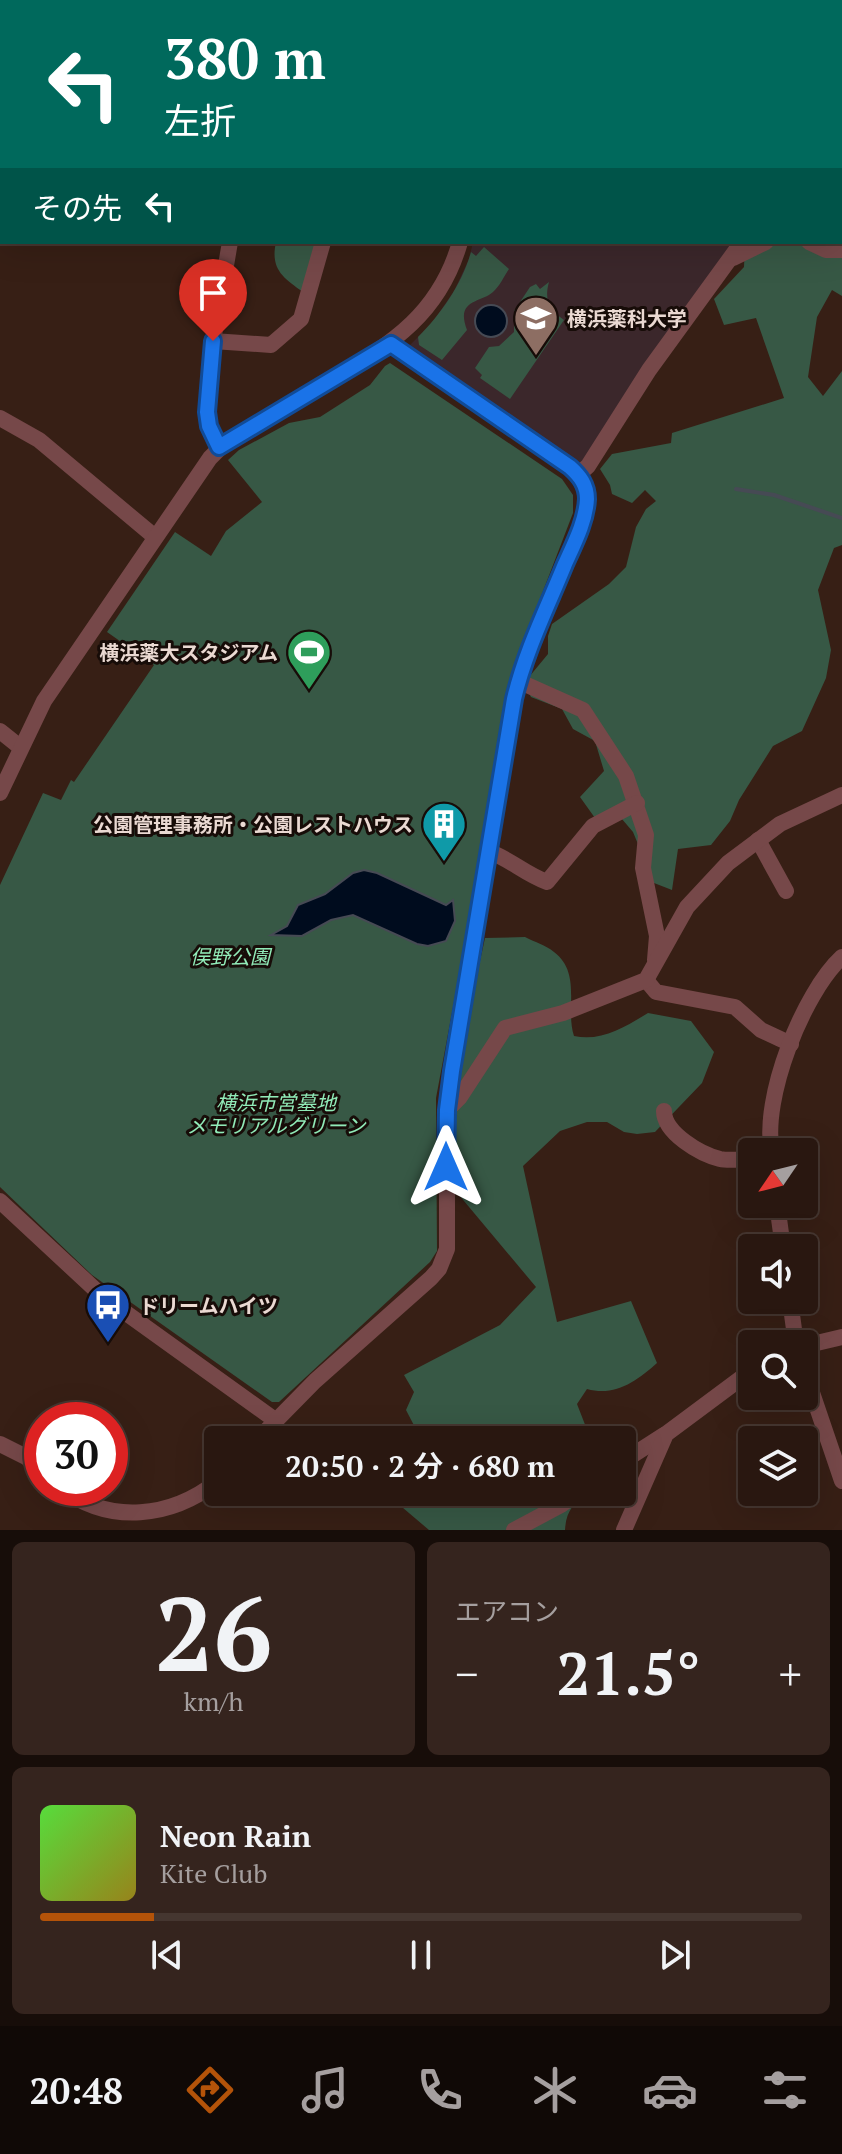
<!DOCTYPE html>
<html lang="ja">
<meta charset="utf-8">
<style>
body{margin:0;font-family:"PT Serif","Noto Sans JP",serif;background:#35241e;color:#f1f3f6;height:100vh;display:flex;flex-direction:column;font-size:30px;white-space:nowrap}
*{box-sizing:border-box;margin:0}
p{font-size:26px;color:#a59f9f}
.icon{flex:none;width:44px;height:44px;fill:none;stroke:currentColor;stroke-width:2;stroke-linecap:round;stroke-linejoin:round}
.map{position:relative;height:1530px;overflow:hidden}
.sheet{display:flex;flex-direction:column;gap:12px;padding:12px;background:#170d09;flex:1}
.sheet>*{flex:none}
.hud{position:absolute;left:0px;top:0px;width:842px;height:244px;box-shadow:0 8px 32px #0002,0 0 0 2px #453630;background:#00695c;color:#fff;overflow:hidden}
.needle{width:52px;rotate:235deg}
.fabs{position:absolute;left:738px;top:1138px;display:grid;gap:16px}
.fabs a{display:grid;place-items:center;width:80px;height:80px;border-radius:8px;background:#291710;box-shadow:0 8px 32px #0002,0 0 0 2px #453630;font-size:40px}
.speed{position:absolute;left:24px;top:1402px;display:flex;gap:16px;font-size:40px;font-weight:700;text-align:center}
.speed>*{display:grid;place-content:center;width:104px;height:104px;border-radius:50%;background:#291710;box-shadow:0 8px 32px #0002,0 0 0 2px #453630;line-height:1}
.speed .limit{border:12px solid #d22;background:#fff;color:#111}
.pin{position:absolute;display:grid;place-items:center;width:68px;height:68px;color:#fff;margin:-82px -34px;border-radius:50% 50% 50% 0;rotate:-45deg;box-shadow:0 0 8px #0007}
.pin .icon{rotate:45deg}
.me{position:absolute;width:88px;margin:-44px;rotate:0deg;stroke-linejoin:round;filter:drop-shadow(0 0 6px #0008)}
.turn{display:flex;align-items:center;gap:28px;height:168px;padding:0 32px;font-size:36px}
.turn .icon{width:104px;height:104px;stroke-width:2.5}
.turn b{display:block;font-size:56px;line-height:68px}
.then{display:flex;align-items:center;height:76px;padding:0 32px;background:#0003;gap:16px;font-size:30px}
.big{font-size:60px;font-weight:600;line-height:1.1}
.sheet .card{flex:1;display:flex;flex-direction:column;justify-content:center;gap:12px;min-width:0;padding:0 28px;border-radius:12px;background:#35241e}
.sheet .dial{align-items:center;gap:0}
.dial b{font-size:104px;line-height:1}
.song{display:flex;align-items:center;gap:24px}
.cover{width:96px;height:96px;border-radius:12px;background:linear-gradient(135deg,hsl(110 70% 55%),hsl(50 70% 35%))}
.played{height:8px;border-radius:4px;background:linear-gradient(90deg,#b45309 15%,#453630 15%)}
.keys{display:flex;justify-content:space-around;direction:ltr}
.heat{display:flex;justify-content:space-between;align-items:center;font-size:44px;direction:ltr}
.sheet .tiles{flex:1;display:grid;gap:12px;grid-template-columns:1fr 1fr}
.card:last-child{grid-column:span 2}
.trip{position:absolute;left:204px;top:1426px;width:432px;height:80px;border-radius:8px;background:#291710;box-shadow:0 8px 32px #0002,0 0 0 2px #453630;font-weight:600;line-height:80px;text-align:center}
.dock{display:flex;height:128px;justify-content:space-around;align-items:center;background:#100906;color:#a59f9f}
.dock .icon{width:56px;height:56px}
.dock .selected{color:#b45309}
.dock b{font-size:36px;color:#f1f3f6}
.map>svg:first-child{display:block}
.education{fill:#3b272b}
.green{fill:#375845}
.water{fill:#000c1e;stroke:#464a54;stroke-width:2}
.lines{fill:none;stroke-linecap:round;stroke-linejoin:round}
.stream{stroke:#464a54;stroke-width:4}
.minor{stroke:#764849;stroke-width:16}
.route-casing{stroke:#114b97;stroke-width:20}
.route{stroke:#1a73e8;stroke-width:14}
.labels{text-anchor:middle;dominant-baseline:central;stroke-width:6;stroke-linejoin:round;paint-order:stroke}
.poi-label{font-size:20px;font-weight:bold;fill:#ead9d2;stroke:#170c08;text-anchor:start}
.park-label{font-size:20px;font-style:italic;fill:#91ebb8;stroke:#170c08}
</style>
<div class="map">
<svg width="842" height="1530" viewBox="0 0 842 1530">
<rect width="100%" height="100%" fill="#371f15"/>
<g class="education">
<path d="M460,0H842V39L840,40V2Z"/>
<path d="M473,242H742L585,460L576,466L407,348L432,323L454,291L469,259Z"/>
</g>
<g class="green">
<path d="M842,139V296L832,290L817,317L808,377L823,396L842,371V545L834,548L818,590L831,650L826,678L802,731L773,746L739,800L730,821L711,845L678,849L672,890L654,883L633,832L616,812L595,818L580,797L604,771L595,741L573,729L562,709L531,697L524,683L548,654V636L552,624L609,584L626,567L636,527L646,509L656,501L645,490L632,503L612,494L610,485L600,469L612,454L671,443L672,433L784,398L756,318L724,325L714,299L744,267L745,242H840Z"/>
<path d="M276,242H317L303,292C283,278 270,269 276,242Z"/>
<path d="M484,247L509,269C504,276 500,286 493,292C481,303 455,299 467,330L442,360L419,345L418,337C441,314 462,284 471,252L476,256Z"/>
<path d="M549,282C544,300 549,309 564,320L510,399L480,378L482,375L475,368L489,347L499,346L514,332V311L530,287L536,284L540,289Z"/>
<path d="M390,363L562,479L573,495V513L512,672L504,703L472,906L436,1098L437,1251L430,1262L279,1402H272L92,1275L0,1187V885L43,793L61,800L71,780L74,782L154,665L107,632L175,532L211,556L226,531L262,502L228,460L239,450L289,423L320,417L370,385L385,366Z"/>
<path d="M525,937C534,942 546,945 554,952C582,973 565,1009 574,1036C601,1042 625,1027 648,1013L691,1021L714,1052L702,1083L655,1132L637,1134L624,1132L607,1122H587L560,1131L523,1166L557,1322L631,1301L657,1363C637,1381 615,1397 587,1389L577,1404L591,1440H455L445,1424L420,1437L406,1410L414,1392L404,1375L500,1325L536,1287L459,1195L448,1161L447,1113L485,938Z"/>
<path d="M411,1492H419L433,1508L467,1492H588C573,1503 566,1512 565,1530H429L396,1502Z"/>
</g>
<g class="water">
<circle cx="491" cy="321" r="16"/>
<path d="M364,870L377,873L446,905L453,900L455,921L446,941L428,946L417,944L353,915L331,920L302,936L271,935L287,926L298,905L325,894L353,873Z"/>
</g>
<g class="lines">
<path class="stream" d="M736,489L774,495L842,518"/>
<g class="minor">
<path d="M448,0V2"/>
<path d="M102,2L106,0"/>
<path d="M176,2L180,0"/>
<path d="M840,42L842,40"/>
<path d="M0,202L2,201"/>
<path d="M809,242L826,250H842"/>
<path d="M733,258L766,242"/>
<path d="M213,341L271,345L301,319L323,242"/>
<path d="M0,418L39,440L155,537"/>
<path d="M219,447L209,426L207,412L213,341L230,242"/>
<path d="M578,475L588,466L649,370L742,242"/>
<path d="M518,681L583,710L626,776L646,835L643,868L657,936L655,960"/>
<path d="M0,731L20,747"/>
<path d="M0,793L44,701L210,458L227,441C263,420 299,400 334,378C393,343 440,313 460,242"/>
<path d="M758,840L786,891"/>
<path d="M488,851C510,859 525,874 547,882L593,826L637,803"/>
<path d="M646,980L656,992L735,1007L761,1030L791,1044"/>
<path d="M447,1110L460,1097L505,1028L563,1013L646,980L687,907L728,863L780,824L842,795"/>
<path d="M664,1111C664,1133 700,1154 720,1159C729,1161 742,1159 752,1159"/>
<path d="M772,1152C761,1099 803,993 842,957"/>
<path d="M0,1201L101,1295L275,1420"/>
<path d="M777,1204L783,1248"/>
<path d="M790,1300L796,1344"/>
<path d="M804,1346L842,1337"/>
<path d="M804,1369L842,1481"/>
<path d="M257,1440L315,1381L431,1278L439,1269L447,1249V1110L514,699C525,653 547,608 565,564C574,544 586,521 587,499C587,485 579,476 570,467L391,344"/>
<path d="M0,1444L26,1457L42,1470"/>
<path d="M622,1462L664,1435"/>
<path d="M61,1488C110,1525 171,1518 218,1481"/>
<path d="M514,1530L561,1505L579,1492"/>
<path d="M624,1530L666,1434L752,1370"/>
</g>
</g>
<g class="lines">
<g class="route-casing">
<path id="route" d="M213,341L207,412L209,426L219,447L391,344L570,467C580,476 587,485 587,499C586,521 574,544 565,564C547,608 525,652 514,699L452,1071L447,1110L446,1167"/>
</g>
<use href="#route" class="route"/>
</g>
<defs>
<g id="university-pin" transform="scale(2.3)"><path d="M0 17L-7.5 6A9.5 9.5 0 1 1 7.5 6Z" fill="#8d6e63" stroke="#170c08"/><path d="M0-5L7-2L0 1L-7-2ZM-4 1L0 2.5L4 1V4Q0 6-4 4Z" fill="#fff"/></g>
<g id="stadium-pin" transform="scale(2.3)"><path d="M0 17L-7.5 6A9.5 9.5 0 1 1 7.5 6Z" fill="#2e9e5b" stroke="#170c08"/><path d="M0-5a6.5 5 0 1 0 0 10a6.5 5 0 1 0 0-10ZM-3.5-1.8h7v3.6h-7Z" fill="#fff"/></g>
<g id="building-pin" transform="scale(2.3)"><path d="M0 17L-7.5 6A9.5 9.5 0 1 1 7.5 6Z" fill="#0f9aa8" stroke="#170c08"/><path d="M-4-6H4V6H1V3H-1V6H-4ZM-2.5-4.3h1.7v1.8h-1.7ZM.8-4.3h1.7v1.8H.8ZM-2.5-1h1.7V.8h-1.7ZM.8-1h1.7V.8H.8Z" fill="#fff"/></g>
<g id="bus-pin" transform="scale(2.3)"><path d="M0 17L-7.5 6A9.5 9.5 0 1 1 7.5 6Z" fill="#1a4fb4" stroke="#170c08"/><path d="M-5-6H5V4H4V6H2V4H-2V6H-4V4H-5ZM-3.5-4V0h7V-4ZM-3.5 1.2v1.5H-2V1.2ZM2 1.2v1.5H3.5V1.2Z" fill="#fff"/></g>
</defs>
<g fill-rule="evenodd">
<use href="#university-pin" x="536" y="318"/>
<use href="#stadium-pin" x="309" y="652"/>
<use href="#building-pin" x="444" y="824"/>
<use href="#bus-pin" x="108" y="1305"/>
</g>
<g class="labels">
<g class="poi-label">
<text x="567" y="318">横浜薬科大学</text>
<text x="278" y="652" text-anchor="end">横浜薬大スタジアム</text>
<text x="413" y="824" text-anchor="end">公園管理事務所・公園レストハウス</text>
<text x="139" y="1305">ドリームハイツ</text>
</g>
<g class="park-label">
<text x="230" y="956">俣野公園</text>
<text x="276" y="1102">横浜市営墓地<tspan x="276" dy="23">メモリアルグリーン</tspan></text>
</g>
</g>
</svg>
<div class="fabs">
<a><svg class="needle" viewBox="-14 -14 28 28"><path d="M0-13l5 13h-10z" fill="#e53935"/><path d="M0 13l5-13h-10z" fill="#a59f9f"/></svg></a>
<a><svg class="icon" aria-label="sound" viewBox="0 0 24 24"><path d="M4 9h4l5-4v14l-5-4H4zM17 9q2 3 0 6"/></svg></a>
<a><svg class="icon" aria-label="search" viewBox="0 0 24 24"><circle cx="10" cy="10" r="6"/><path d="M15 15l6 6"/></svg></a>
<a><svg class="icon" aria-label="layers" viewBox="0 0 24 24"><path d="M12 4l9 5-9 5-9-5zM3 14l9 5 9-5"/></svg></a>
</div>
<div class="speed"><div class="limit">30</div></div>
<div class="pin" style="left:213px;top:341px;background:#d93025"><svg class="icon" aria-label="arrive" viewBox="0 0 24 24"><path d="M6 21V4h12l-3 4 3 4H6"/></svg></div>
<svg class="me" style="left:446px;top:1167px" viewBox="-20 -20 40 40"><path d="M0-17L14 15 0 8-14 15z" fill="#1a73e8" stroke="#fff" stroke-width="4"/></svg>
<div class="trip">20:50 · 2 分 · 680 m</div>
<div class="hud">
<div class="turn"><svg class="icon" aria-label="left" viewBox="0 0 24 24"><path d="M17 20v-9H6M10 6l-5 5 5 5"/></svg><div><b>380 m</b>左折</div></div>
<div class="then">その先<svg class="icon" aria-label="left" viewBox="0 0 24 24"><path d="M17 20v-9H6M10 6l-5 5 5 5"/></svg></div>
</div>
</div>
<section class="sheet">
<div class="tiles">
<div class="card dial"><b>26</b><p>km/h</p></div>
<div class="card"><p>エアコン</p>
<div class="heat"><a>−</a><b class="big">21.5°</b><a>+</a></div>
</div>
<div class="card">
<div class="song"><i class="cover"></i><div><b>Neon Rain</b><p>Kite Club</p></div></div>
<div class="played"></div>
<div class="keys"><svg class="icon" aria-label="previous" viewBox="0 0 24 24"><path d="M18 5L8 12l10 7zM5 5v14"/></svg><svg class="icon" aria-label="pause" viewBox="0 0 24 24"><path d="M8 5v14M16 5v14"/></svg><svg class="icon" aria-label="next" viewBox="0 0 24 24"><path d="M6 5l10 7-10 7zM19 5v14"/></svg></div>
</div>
</div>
</section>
<nav class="dock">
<b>20:48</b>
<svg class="icon selected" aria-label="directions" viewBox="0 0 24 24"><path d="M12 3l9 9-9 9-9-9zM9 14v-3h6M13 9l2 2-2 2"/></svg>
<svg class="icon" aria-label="music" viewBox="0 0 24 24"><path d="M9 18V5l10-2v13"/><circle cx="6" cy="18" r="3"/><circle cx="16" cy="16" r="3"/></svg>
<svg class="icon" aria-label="phone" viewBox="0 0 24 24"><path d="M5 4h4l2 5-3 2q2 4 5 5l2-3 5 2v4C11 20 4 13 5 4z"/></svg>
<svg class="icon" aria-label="climate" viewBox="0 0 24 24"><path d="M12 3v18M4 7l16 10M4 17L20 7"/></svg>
<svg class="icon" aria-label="car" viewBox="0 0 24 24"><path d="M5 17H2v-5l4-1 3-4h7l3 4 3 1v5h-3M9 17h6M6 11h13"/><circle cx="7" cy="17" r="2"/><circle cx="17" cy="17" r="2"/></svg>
<svg class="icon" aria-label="filters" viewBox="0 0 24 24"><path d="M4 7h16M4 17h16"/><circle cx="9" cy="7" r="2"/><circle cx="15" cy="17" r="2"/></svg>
</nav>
